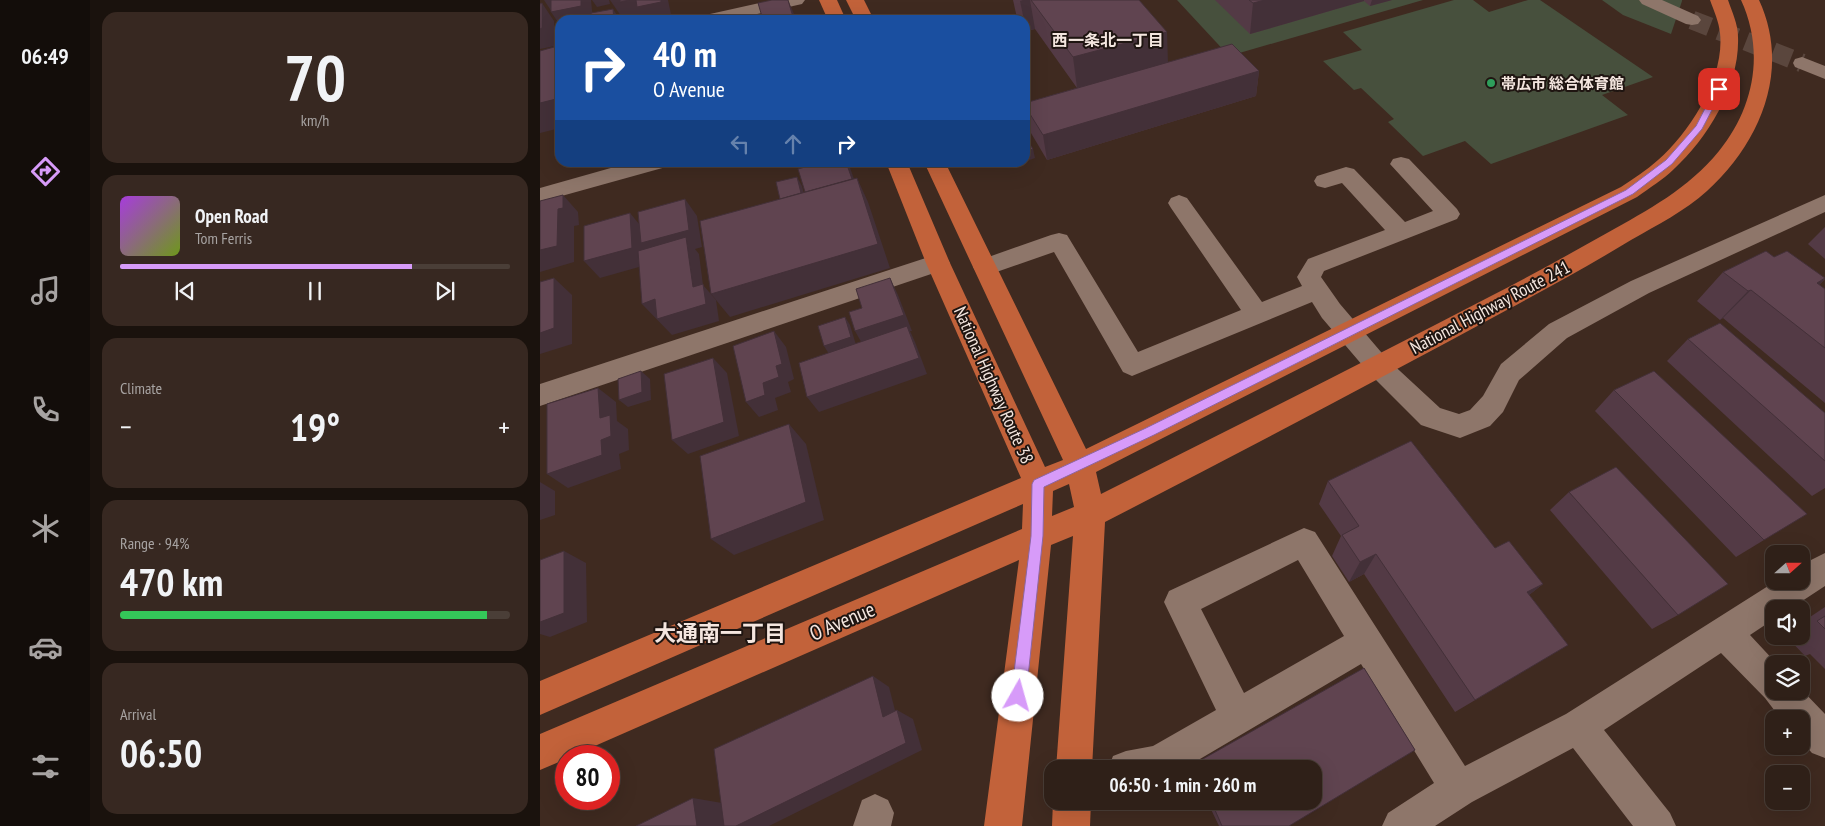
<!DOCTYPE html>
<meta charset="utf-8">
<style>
body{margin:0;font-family:"PT Sans Narrow","Noto Sans JP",sans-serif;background:#372821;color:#f1f3f6;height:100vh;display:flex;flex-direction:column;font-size:19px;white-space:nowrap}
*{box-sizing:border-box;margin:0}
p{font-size:16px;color:#a7a3a2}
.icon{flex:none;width:28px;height:28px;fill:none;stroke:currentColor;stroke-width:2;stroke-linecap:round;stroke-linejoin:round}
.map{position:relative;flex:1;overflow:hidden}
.panel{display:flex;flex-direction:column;gap:12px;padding:12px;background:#1a120d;width:450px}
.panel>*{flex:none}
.top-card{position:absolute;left:15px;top:15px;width:475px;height:152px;border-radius:15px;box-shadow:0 5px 20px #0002,0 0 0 1px #4a3e37;background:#1a4fa0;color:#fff;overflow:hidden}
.needle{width:32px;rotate:69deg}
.buttons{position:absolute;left:1225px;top:545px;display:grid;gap:10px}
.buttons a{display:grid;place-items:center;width:45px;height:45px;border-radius:10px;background:#2f2018;box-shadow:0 5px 20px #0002,0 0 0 1px #4a3e37;font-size:25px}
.speed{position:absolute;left:15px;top:745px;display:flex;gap:10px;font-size:25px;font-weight:700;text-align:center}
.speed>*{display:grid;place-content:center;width:65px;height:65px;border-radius:50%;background:#2f2018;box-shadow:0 5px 20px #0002,0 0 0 1px #4a3e37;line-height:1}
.speed .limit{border:8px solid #d22;background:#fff;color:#111}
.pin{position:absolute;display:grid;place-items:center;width:42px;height:42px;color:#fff;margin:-21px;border-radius:10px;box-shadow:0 2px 8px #0006}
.me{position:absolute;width:55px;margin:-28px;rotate:7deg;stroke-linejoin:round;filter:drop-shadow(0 0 4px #0008)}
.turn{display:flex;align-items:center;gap:18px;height:105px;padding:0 15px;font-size:22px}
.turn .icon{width:65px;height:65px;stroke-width:2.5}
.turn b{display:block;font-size:35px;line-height:42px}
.lanes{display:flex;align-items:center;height:48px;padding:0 15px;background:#0003;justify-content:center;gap:25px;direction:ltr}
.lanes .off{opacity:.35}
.big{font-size:38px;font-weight:700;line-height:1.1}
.panel .tile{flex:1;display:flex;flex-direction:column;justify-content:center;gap:8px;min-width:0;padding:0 18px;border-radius:15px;background:#372821}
.panel .dial{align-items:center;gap:0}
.dial b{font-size:65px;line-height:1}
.song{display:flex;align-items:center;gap:15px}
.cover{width:60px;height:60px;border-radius:8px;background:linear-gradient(135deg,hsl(280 70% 55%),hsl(80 70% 35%))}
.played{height:5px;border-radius:2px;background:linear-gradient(90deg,#d79bf9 75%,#4a3e37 75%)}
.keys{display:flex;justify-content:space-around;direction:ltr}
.heat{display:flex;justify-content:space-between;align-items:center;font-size:28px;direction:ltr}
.charge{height:8px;border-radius:4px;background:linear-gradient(90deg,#34c759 94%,#4a3e37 0)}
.trip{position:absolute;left:504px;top:760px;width:278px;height:50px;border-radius:15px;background:#2f2018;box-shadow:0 5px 20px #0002,0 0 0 1px #4a3e37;font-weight:700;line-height:50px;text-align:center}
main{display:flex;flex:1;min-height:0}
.tabs{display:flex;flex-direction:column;width:90px;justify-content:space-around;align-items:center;background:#130d0a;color:#a7a3a2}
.tabs .icon{width:35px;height:35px}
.tabs .on{color:#d79bf9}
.tabs b{font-size:22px;color:#f1f3f6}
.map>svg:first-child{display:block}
.green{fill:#47503d}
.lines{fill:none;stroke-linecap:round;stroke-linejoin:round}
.minor-tunnel{stroke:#5a463d;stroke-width:19;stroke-dasharray:19 10;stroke-linecap:butt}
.minor{fill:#8e766a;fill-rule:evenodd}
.highway{fill:#c2623a;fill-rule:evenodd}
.wall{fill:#533a45}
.shaded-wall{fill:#433038}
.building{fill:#604450;stroke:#433038}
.route{fill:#d79bf9;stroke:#8c65a2}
.leisure-dot{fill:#2e9e5b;stroke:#1f1511;stroke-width:2}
.labels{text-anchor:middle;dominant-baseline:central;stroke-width:4;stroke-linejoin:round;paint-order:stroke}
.far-poi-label{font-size:15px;font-weight:bold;fill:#f4e6df;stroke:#1f1511;text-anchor:start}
.far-neighbourhood-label{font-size:16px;font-weight:bold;fill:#f4e6df;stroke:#1f1511}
.street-label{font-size:18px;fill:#f4e6df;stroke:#1f1511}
.near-street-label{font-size:21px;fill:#f4e6df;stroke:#1f1511}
.near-neighbourhood-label{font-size:22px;font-weight:bold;fill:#f4e6df;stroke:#1f1511}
</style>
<main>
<nav class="tabs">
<b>06:49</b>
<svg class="icon on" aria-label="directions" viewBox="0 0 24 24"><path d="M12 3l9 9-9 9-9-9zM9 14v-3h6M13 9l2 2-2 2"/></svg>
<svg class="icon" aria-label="music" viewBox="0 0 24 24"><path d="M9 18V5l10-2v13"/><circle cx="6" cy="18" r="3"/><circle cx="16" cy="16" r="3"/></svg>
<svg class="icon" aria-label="phone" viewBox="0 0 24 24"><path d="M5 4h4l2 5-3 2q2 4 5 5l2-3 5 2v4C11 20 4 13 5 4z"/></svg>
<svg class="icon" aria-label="climate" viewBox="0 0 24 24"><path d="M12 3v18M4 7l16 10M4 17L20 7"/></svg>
<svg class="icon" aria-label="car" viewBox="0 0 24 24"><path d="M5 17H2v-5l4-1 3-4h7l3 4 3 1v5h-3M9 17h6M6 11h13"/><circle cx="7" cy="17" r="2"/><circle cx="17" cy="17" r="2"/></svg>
<svg class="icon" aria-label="filters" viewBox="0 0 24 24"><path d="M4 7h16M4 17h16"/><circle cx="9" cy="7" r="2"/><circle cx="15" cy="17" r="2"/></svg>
</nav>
<section class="panel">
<div class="tile dial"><b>70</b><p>km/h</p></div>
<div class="tile">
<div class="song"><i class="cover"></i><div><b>Open Road</b><p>Tom Ferris</p></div></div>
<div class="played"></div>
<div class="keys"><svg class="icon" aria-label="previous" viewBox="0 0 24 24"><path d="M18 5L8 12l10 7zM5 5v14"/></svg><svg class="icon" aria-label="pause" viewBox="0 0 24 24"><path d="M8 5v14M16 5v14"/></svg><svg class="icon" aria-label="next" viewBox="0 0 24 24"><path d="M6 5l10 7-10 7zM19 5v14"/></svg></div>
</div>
<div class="tile"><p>Climate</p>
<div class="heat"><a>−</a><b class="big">19°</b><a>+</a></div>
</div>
<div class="tile"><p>Range · 94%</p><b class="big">470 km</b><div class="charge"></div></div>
<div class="tile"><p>Arrival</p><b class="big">06:50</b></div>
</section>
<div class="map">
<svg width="1285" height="826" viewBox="0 0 1285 826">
<rect width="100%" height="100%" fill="#3f2a20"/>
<g class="green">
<path d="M637,0H883L689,56Z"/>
<path d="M914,0H933L949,12L988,0H1000L1113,77L1062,95L1088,115L951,164L925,141L883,156L848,122L854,119L821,88L814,90L783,61L822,50L803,32Z"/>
<path d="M1062,0H1142V1L1131,34L1083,15Z"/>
</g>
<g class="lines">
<path class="minor-tunnel" d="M1152,20L1262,63"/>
<g class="minor">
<path d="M233,0H265L262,4L190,20H158L161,16Z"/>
<path d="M1099,0H1122L1158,16L1161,20L1158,24L1152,25L1146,24L1102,4Z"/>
<path d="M1262,57L1285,66V79L1255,67L1253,63L1255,59Z"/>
<path d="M861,157L869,159L917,209L920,214L917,219L784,271L781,277L800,304L847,359L900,408L919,414L930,410L943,396L961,364L1009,324L1091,281L1285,195V212L1109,293L1027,338L979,380L963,412L950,426L920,438L881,425L829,373L782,318L772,302L592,376L583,372L514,252L445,276L437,273L433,267L437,261L511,235L519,233L527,235L598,352L701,310L631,208L628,203L631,198L639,195L647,198L722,302L762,286L757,277L768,259L845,230L802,183L785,188L777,186L774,181L777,176L806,167L814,169L865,222L893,211L850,164L853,159Z"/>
<path d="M92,162H129L126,167L0,202V188Z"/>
<path d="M398,254L406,257L410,263L406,269L0,406V384Z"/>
<path d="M764,528L775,532L925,766L1026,714L1236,581H1261V565L1285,553V586L1250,609H1234V619L1210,635L1237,664H1234V691H1261V689L1285,714V758L1272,753L1261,741V719H1241L1225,698L1181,653L1064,730L1130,813L1136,826H1093L1033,748L932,802L895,826H842L848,813L894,783L821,664L643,769H568L573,756L586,751L613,746L676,710L624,602L629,591ZM758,560L804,636L704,693L661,609Z"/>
<path d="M335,794L348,800L354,813L351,826H313L322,800Z"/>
</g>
<g class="highway">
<path d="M279,0H297L306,20H288Z"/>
<path d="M306,0H324L334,20H316Z"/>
<path d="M1170,0H1188C1192,12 1198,24 1198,37C1200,85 1168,138 1134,169C1123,180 1109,188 1097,197L556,472L561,494C691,429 822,363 951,296C990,276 1028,255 1067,233C1108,210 1148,189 1179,151C1214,108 1225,52 1201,0H1219C1251,69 1221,142 1167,191C1145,211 1117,225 1091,240C1050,265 1008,288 965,311C832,383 699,453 565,522L552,769H516L533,536L511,545L482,826H444L479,560L32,756H26V759L0,770V734L482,529L483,504L0,715V681L481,478L386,263L346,162H367L410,263L505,467L523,460L384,162H405L546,449L1081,187C1094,178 1107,170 1118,160C1150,132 1185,77 1180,33C1179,22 1174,11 1170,0ZM529,484L534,507L512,516L513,491Z"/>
<path d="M513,801H551L550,826H512Z"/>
</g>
</g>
<g class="wall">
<path d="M473,0H599L628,62L719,71L716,96L507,160L488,128L485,112V103L537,88L495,29L486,31L485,20H478L477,18Z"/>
<path d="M675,0H852L830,6L824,1L710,34Z"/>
<path d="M1285,227V259L1268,244Z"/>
<path d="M1234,257L1285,279L1279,285L1285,289V403L1183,318L1180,320L1157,301L1183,272Z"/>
<path d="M1148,339L1285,413V488L1272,496L1127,361Z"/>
<path d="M1074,390L1224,540L1196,557L1055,411Z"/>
<path d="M788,481L955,548L1003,584L989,595L1028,645L915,712L824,574L809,582L792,556L801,536L779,504Z"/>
<path d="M1029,492L1138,615L1112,629L1010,510Z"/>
<path d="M1285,607V669L1270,654L1265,656L1246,636H1261V623Z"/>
<path d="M824,668L875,750L749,826H679L667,801H772V769H653L654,764Z"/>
</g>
<g class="shaded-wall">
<path d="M4,0H51L53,20H20V25L11,12H12Z"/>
<path d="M52,0H69L70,4L57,7Z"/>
<path d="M70,0H128L132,19L127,20H105L103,17L91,19L88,15L81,16Z"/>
<path d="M248,0L254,14L256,20H241Z"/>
<path d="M483,0H490L495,29L486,31L485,20H484L480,1Z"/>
<path d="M725,0H824V1L710,34L713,3Z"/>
<path d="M832,0H852L830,6Z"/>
<path d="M2,3L14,21L15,46L0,49V29Z"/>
<path d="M73,9L79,18V20H74Z"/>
<path d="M627,32L628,63L537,88L533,57Z"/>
<path d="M719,71L716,96L507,160L503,135Z"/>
<path d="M20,98V128L0,133V103Z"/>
<path d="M493,149L495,158L487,161L485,152Z"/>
<path d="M306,162H308L322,202L314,184Z"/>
<path d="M257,177L262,186L270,216L249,222Z"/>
<path d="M317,178L328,202L350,268L190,317L171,294Z"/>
<path d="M23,195L38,212L39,225L34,226V262L0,272V250L18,209Z"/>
<path d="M145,199L157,216L162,247L155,249L159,254L163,285L176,300L179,321L132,335L102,304L106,265L60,278L44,261L90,213L104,230Z"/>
<path d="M14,278L32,295V344L0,354V333Z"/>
<path d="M350,278L358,295L372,331H370L375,342L387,374L279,412L267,397L324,347L315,331Z"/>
<path d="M1285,279L1254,308L1277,283Z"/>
<path d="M1211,290L1183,318L1180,320L1208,291Z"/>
<path d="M305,317L310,325L316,345L289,354L284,346Z"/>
<path d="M234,331L246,347L254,379L248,382L251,392L235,398L238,410L219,417L206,402L223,383L236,366Z"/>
<path d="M173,358L187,373L199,436L148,454L132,440Z"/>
<path d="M101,371L110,379L111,400L88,407L79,400Z"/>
<path d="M58,388L76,402L77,421L88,429L89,450L79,454L81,469L28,488L7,474Z"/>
<path d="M249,424L266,444L284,520L194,555L171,539Z"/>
<path d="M0,482L15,491V515L0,520Z"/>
<path d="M24,551L46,563L47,622L10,637L0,634V622Z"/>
<path d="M836,554L824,574L809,582L820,562Z"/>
<path d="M1003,584L980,602L987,592Z"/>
<path d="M333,676L349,687L359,726L343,717Z"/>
<path d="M357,710L373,719L382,750L229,826H196Z"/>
<path d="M153,798L182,803L185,826H157Z"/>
</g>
<g class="building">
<path d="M11,0H41V6L11,12Z"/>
<path d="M80,0H90L80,2Z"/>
<path d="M96,0H121V2L97,7Z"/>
<path d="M232,0H248L253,17L241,20H223L218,3Z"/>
<path d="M491,0H599L627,32L533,57Z"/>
<path d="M709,0H725L713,3Z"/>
<path d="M2,3V28L0,29V4Z"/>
<path d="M73,9L74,20H52L51,13Z"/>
<path d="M20,43V98L0,103V51L14,47L13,45Z"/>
<path d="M692,44L719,71L503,135L485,106V103Z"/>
<path d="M485,137L493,149L485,152Z"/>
<path d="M276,162H306L312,179L265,192L258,169L276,164Z"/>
<path d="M257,177L261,193L240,199L236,182Z"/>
<path d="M317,178L338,244L171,294L160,221Z"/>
<path d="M23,195V208L18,209L17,246L0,250V201Z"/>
<path d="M145,199L149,230L101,243L98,212Z"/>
<path d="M90,213L92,248L44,261V226Z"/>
<path d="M146,237L153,287L163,284L166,304L117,319L115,299L102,304L98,251Z"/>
<path d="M1226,251L1234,257L1247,251L1285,278L1277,283L1285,289V348L1211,290L1208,291L1183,272Z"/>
<path d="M14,278V328L0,333V282Z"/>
<path d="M350,278L364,315L315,331L309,312L322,308L316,289Z"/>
<path d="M305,317L311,337L284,346L278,326Z"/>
<path d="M1180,323L1285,413V461L1148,339Z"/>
<path d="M367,326L379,358L267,397L259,363Z"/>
<path d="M234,331L242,364L236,366L239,377L223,383L225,395L206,402L193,346Z"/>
<path d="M173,358L184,422L132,440L124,374Z"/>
<path d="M101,371L102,392L79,400L78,379Z"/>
<path d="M1114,371L1267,514L1224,540L1074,390Z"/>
<path d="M58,388L60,418L70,415L71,436L61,440L62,455L7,474V404Z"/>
<path d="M249,424L266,502L171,539L160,456Z"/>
<path d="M871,441L955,548L969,541L1003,584L987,592L1028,645L935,700L836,554L820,562L802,535L819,526L788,481Z"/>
<path d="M1076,467L1188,584L1138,615L1029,492Z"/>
<path d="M24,551V613L0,622V560Z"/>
<path d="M1285,616V629L1277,621Z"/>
<path d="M824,668L875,750L749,826H682L671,801H772V769H656L654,764Z"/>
<path d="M333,676L343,717L357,710L366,743L196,826H184L174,749Z"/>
<path d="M153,798L157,826H96Z"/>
</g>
<path class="route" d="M1179,87L1183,89L1162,129L1132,164L1093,194L614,435L504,487L503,536L486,696L483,701L478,704L473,701L471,696L491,536L492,484L494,480L606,428L1086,190L1126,160L1156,126L1175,89Z"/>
<circle class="leisure-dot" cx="951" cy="83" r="5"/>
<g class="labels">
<g class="far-poi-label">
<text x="961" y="83">帯広市 総合体育館</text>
</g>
<g class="far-neighbourhood-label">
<text x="568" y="40">西一条北一丁目</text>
</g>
<g class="street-label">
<text transform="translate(950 307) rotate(-28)">National Highway Route 241</text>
<text transform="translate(454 385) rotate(66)">National Highway Route 38</text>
</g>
<g class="near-street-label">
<text transform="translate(302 621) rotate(-23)">O Avenue</text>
</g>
<g class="near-neighbourhood-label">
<text x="180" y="633">大通南一丁目</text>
</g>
</g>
</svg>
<div class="buttons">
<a><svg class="needle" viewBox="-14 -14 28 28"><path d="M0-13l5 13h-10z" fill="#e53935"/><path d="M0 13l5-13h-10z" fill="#a7a3a2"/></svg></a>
<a><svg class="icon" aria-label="sound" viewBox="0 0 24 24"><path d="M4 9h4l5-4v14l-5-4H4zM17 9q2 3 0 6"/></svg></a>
<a><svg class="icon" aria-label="layers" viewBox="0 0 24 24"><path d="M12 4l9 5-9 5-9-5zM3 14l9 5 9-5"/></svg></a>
<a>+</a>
<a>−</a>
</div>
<div class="speed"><div class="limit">80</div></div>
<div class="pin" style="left:1179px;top:89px;background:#d93025"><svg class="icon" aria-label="arrive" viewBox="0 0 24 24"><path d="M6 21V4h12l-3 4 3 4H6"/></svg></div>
<svg class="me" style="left:478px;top:696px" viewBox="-20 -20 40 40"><circle r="19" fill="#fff"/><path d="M0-13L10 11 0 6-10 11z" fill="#d79bf9"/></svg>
<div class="trip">06:50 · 1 min · 260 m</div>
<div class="top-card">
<div class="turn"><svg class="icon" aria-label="right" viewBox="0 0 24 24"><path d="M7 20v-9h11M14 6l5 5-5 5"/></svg><div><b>40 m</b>O Avenue</div></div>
<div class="lanes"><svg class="icon off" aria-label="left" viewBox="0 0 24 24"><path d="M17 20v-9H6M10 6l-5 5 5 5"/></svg><svg class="icon off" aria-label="ahead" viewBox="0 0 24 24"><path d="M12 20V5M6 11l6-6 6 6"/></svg><svg class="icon" aria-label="right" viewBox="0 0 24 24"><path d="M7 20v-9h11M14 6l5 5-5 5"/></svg></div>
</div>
</div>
</main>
